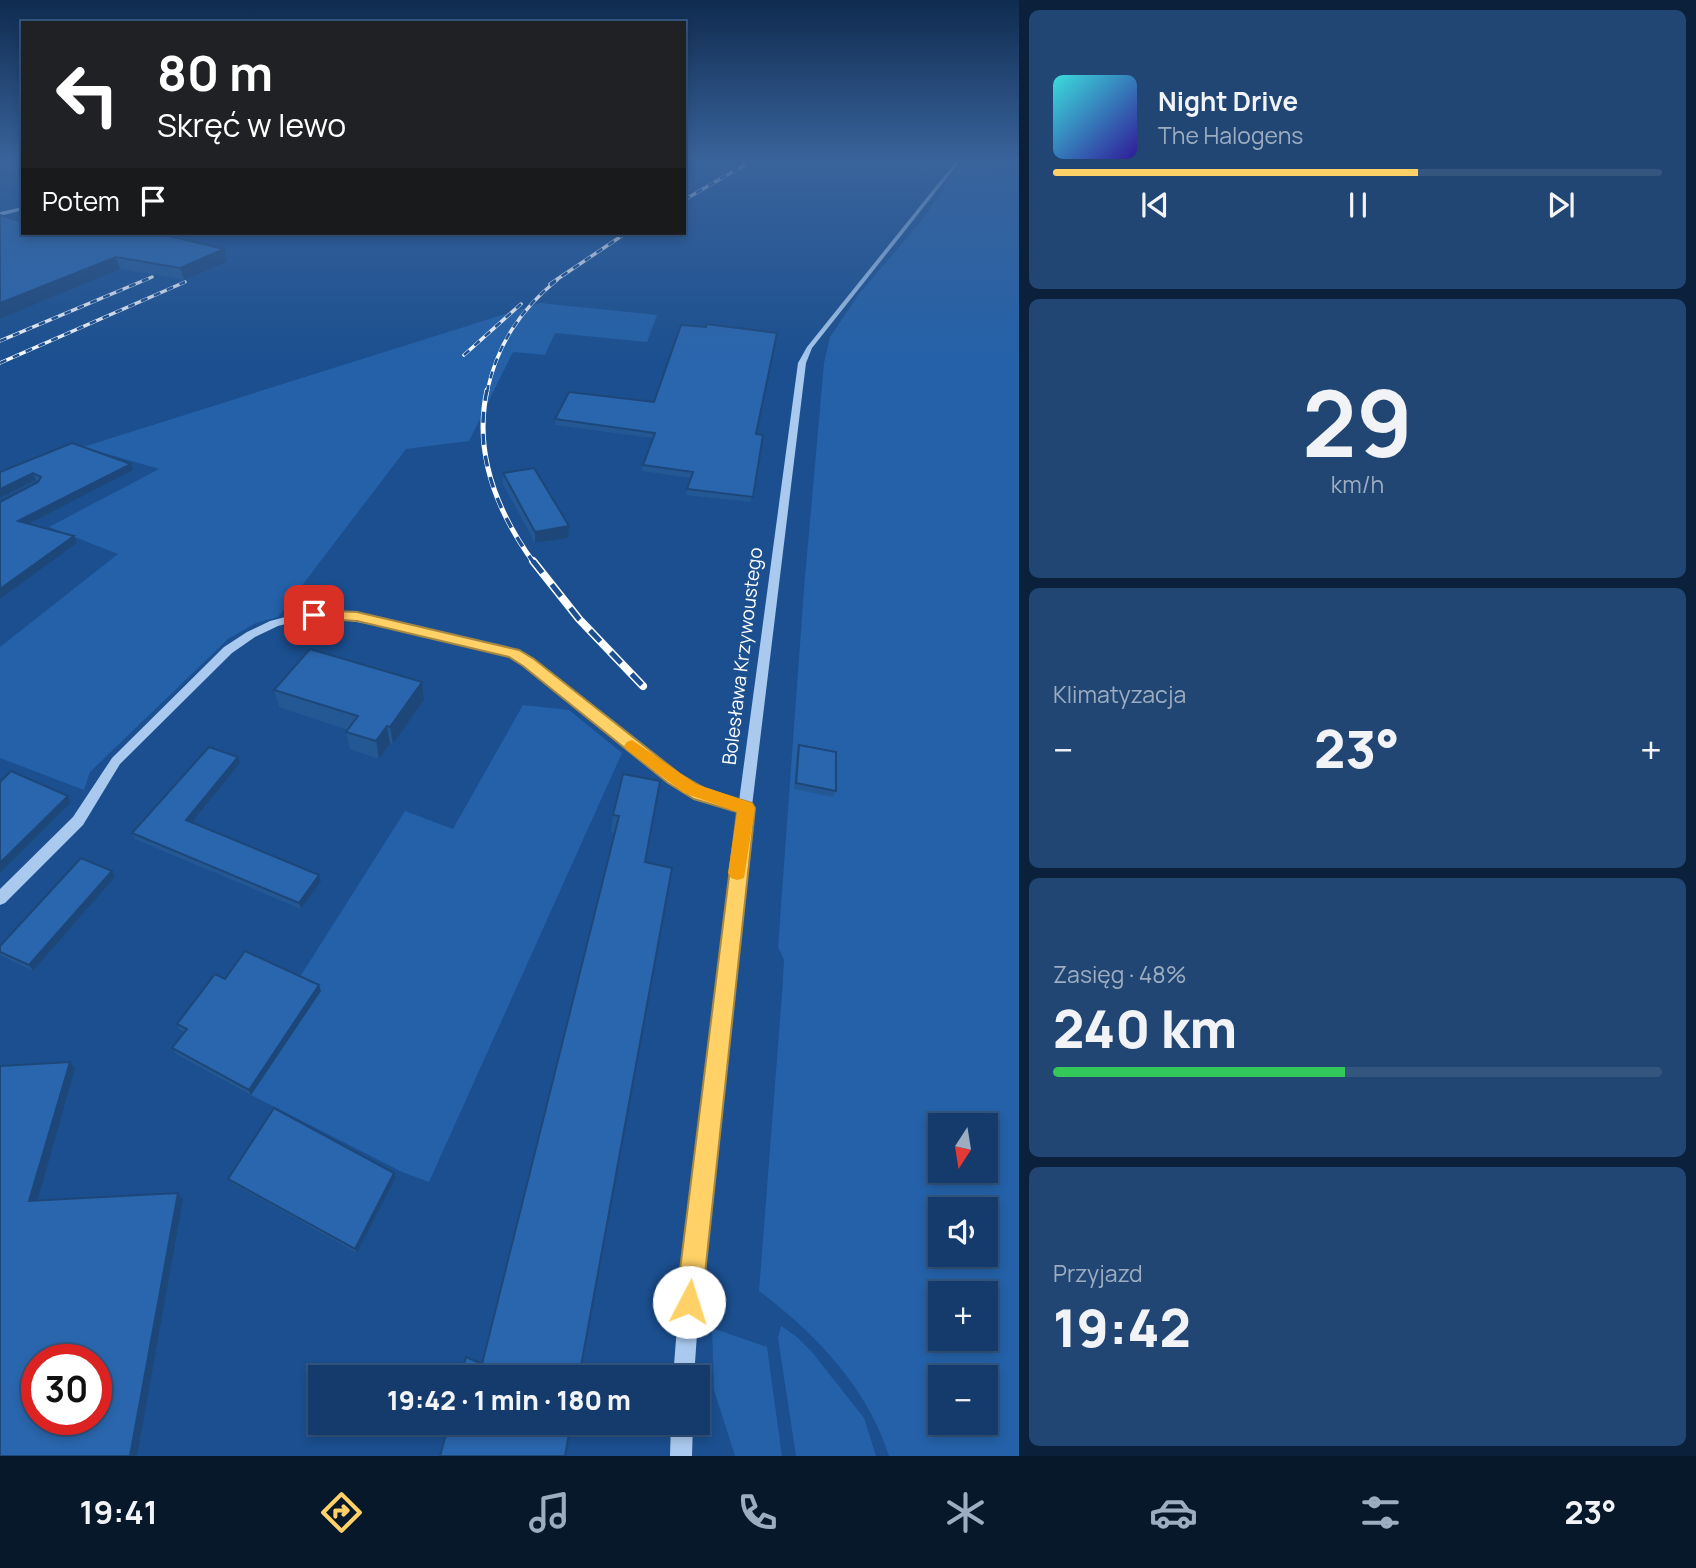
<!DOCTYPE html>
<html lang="pl">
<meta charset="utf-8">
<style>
body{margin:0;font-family:Manrope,sans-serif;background:#214673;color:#f1f3f6;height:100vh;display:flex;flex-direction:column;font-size:26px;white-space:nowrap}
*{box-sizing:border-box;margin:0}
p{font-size:23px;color:#9dadc1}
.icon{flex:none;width:38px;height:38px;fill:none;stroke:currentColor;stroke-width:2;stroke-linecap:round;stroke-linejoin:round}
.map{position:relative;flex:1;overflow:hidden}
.panel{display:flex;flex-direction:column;gap:10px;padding:10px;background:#0b203b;width:677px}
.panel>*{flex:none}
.guide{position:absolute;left:21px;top:21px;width:665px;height:214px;border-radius:0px;box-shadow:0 4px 10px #0003,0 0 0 2px #33557e;background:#202124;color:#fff;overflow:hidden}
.needle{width:46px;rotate:192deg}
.tools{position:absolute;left:928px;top:1113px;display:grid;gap:14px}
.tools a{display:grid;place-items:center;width:70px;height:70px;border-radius:0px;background:#143b6b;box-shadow:0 4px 10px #0003,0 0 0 2px #33557e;font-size:35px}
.speed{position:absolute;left:21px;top:1344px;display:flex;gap:14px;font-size:35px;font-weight:700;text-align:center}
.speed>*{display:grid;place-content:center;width:91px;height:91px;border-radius:50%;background:#143b6b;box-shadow:0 4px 10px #0003,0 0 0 2px #33557e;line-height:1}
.speed .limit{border:10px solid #d22;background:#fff;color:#111}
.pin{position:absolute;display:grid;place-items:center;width:60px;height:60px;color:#fff;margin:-30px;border-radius:14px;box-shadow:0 4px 10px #0006}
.me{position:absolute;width:77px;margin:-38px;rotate:5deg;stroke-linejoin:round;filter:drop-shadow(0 0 5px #0008)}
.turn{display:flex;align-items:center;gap:24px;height:147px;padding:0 21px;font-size:32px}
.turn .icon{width:91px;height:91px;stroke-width:2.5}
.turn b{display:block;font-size:49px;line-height:60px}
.then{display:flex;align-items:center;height:66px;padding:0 21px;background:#0003;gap:14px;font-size:26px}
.big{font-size:52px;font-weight:800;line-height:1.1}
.panel .widget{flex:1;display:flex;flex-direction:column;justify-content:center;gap:10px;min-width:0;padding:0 24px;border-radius:10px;background:#214673}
.panel .dial{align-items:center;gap:0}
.dial b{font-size:91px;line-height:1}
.song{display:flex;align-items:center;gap:21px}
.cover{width:84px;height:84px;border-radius:10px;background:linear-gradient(135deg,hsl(180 70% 55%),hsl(250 70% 35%))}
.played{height:7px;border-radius:4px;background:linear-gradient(90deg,#ffd166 60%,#33557e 60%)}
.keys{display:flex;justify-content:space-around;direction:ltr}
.heat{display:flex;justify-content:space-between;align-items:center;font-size:38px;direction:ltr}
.charge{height:10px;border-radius:5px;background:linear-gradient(90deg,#34c759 48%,#33557e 0)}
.trip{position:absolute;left:308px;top:1365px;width:402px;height:70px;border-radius:0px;background:#143b6b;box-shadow:0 4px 10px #0003,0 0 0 2px #33557e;font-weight:800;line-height:70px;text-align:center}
.tabs{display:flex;height:112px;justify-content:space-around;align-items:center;background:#08182b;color:#9dadc1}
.tabs .icon{width:49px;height:49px}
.tabs .on{color:#ffd166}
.tabs b{font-size:32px;color:#f1f3f6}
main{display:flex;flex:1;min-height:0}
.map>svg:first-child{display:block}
.green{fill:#2461a8;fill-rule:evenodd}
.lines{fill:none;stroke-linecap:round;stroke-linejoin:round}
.minor{fill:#a9c9ee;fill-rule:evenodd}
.rail-far2-casing{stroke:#fff;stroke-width:3.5}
.rail-far1-casing{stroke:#fff;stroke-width:5}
.rail-casing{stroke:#fff;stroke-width:8}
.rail-far2{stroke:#1b4f8f;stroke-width:2.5;stroke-dasharray:7;stroke-linecap:butt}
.rail-far1{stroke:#1b4f8f;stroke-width:3.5;stroke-dasharray:11;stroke-linecap:butt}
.rail{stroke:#1b4f8f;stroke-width:5;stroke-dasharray:15;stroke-linecap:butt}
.wall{fill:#245895}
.shaded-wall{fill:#1d4779}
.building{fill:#2a66ad;stroke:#1d4779;stroke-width:2;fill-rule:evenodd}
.route{fill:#ffd166;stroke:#a68842;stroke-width:2}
.slow{fill:#f59e0b}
.labels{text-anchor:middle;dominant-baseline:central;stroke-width:7;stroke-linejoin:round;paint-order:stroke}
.street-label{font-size:19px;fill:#fff;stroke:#1b4f8f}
</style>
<main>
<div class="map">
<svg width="1019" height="1456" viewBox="0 0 1019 1456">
<rect width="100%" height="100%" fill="#1b4f8f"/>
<g class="green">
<path d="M958,168L1019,174V1456H889C867,1387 816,1334 759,1291L782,994L784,960L778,947L804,589L824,363L830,337L859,294L922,220ZM940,1125H985V1171H940ZM940,1209H985V1255H940ZM940,1293H985V1339H940ZM940,1377H985V1423H940Z"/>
<path d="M540,303L657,315L647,342L555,333L545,355L513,352L469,441L406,449L278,617L256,623L228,639L90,772L84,790L0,758V647L118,554L49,527L159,469L83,447Z"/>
<path d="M523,705L569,710L622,753L429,1182L402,1172L251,1095L320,991L298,980L405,811L453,829Z"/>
<path d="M781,1326L797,1337L812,1352L864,1418L876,1456H796L778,1338Z"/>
<path d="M712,1328L767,1347L782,1456H735L714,1390Z"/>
</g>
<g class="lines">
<g class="minor">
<path d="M957,160H961L812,348L806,363L743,880L701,1277L694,1377H673L681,1277L738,811L695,798L669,782L524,665L509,656L393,628L344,620L320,619L297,621L278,626L255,637L232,653L120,764L83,825L5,903L0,905V889L73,817L112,758L224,647L247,632L270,621L297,614L320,612L344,613L393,621L517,650L532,659L679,776L704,790L739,801L798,363L807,347Z"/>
<path d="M23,207V210L0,216V212Z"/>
<path d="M671,1423H693L692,1456H670Z"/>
</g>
<g class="rail-far2-casing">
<g id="rail-far2">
<path d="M684,200L753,160"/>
<path d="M550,284L626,233"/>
<path d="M0,341L152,277"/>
<path d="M464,355L521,304"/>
<path d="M0,363L185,282"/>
<path d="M487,392C497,345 520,310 557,280"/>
</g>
</g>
<g class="rail-far1-casing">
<path id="rail-far1" d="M487,390C473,454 497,512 534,563"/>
</g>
<g class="rail-casing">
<path id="rail" d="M533,561L579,619L643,686"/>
</g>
<use href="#rail-far2" class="rail-far2"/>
<use href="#rail-far1" class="rail-far1"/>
<use href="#rail" class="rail"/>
</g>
<g class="wall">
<path d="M909,160H944L934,176Z"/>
<path d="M0,215L23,233H164V235L227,262L184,280L120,269L0,319Z"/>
<path d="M555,419L763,435L751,502L686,495L691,478L642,471L643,465L653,438L555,425Z"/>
<path d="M131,464L133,470L29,524L74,536L77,543L0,599L39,481L36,480L0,498V472Z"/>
<path d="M503,473L568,538L535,543L503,484Z"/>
<path d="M274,690L424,700L393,744L390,743L379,759L350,749L346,732L348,730L279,707Z"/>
<path d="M799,745L836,791L833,797L794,789L797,751Z"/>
<path d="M238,757L240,763L192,822L321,881L301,909L135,839L132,833Z"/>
<path d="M660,781L614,833L611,832L613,815Z"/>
<path d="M112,871L115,877L33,971L0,955V946Z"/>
<path d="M225,979L321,991L251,1095L176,1054L172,1048L185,1032L180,1030L177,1024Z"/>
<path d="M394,1173L396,1177L357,1253L232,1183L228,1179Z"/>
</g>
<g class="shaded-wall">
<path d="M23,165V176L0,180V168Z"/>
<path d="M224,249L227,262L184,280L180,268Z"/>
<path d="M116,257L120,269L0,319V303Z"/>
<path d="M131,464L133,470L21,528L18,521Z"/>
<path d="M33,473L36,480L0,498V489Z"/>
<path d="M569,526L568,538L535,543V532Z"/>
<path d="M74,536L77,543L0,599V589Z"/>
<path d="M422,682L424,700L393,744L390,727Z"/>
<path d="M387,726L390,743L379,759L376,741Z"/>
<path d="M238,757L240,763L189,826L186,820Z"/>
<path d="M68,796L71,802L0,873V863Z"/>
<path d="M112,871L115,877L33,971L29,965Z"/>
<path d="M319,875L321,881L301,909L299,903Z"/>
<path d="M319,985L321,991L251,1095L249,1090Z"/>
<path d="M70,1062L75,1068L36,1206L29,1201Z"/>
<path d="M394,1173L396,1177L357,1253L355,1249Z"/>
<path d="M178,1193L183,1199L137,1456H130Z"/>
</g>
<g class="building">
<path d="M0,160H23V165L0,168Z"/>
<path d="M916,160H943L935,172Z"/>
<path d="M0,215L9,218L23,221V233H156L224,249L180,268L116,257L0,303Z"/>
<path d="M706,324L777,333L756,434L763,435L753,497L687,489L693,472L643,465L655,433L555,419L569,392L654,402L681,325L706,327Z"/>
<path d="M72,443L131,464L18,521L74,536L0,589V502L38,482L41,477L33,473L0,489V472Z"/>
<path d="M534,468L569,526L535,532L503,473Z"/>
<path d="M310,649L422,682L390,727L387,726L376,741L346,732L358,716L274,690Z"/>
<path d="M799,745L836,752V791L796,783Z"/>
<path d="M209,747L238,757L186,820L319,875L299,903L132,833Z"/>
<path d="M11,771L68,796L0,863V782Z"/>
<path d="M623,774L660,781L645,862L672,868L579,1377H460L466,1357L482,1364L619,816L613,815Z"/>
<path d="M81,858L112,871L29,965L0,952V946Z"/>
<path d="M245,951L319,985L249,1090L172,1048L187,1029L177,1024L215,974L225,979Z"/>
<path d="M70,1062L29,1201L178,1193L130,1456H0V1066ZM37,1360H96V1419H37Z"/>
<path d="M274,1108L394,1173L355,1249L228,1179Z"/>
<path d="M449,1423H571L565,1456H440Z"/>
</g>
<linearGradient id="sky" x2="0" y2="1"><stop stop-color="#0f2b4f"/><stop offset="0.44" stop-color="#39639b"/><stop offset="1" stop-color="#39639b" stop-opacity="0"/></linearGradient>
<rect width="1019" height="364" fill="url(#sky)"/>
<path class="route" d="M314,610L357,612L519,650L534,659L680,774L706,789L752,803L755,808L702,1302L698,1311L689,1315L679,1311L676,1302L737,812L694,799L668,783L523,666L509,657L357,621L310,618L308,615Z"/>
<path class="slow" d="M632,740L696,784L752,803L755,808L744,878L737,880L731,878L728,873L737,812L684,793L627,750L624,746L627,742Z"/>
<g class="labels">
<g class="street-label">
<text transform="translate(742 656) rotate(-83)">Bolesława Krzywoustego</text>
</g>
</g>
</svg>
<div class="tools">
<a><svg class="needle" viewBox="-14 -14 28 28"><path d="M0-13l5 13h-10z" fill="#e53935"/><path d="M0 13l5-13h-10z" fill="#9dadc1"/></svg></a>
<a><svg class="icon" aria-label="sound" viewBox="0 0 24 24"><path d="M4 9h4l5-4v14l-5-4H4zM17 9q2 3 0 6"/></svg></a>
<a>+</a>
<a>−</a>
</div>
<div class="speed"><div class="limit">30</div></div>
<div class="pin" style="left:314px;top:615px;background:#d93025"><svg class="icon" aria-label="arrive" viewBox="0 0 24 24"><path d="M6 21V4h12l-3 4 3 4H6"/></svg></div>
<svg class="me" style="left:689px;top:1302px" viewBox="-20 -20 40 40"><circle r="19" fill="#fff"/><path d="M0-13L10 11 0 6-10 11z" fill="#ffd166"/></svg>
<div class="trip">19:42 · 1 min · 180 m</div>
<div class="guide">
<div class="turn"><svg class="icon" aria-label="left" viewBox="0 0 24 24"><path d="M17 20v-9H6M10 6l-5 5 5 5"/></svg><div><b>80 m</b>Skręć w lewo</div></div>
<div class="then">Potem<svg class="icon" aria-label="arrive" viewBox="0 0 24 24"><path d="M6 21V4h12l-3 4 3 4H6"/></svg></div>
</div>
</div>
<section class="panel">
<div class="widget">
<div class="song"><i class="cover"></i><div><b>Night Drive</b><p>The Halogens</p></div></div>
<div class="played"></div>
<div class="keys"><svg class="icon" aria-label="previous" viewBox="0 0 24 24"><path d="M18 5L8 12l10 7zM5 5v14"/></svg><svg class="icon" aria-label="pause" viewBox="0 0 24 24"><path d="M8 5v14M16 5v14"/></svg><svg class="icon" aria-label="next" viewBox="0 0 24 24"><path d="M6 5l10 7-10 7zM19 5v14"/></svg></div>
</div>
<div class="widget dial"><b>29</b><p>km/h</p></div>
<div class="widget"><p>Klimatyzacja</p>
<div class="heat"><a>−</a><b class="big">23°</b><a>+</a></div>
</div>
<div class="widget"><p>Zasięg · 48%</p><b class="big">240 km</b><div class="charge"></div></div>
<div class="widget"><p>Przyjazd</p><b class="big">19:42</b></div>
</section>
</main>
<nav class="tabs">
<b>19:41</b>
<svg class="icon on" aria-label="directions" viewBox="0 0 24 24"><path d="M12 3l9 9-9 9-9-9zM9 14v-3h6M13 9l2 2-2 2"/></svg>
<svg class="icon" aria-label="music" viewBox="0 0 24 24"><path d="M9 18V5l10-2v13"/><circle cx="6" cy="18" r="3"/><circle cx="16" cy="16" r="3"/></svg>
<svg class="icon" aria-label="phone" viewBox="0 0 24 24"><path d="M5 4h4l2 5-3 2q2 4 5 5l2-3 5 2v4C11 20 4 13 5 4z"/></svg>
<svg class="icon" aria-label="climate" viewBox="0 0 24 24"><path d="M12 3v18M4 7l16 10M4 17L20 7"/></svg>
<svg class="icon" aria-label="car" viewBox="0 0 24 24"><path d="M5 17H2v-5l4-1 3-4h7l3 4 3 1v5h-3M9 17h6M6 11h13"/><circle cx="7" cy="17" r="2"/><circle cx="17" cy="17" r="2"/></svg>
<svg class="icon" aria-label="filters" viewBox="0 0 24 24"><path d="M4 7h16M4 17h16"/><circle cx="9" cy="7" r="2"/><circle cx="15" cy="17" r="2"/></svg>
<b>23°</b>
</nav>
